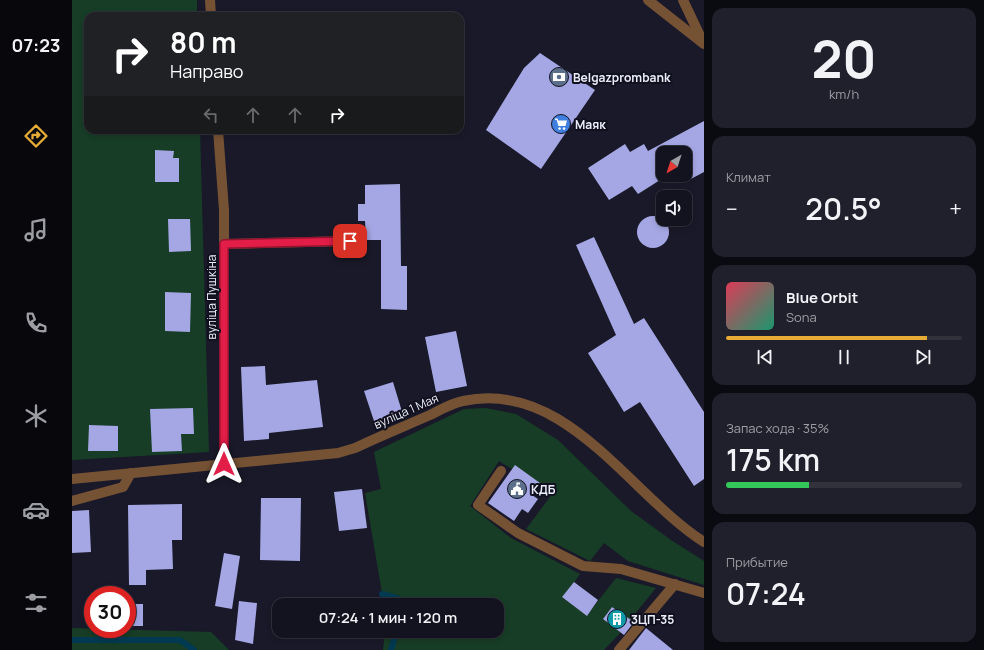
<!DOCTYPE html>
<html lang="ru">
<meta charset="utf-8">
<style>
body{margin:0;font-family:Manrope,sans-serif;background:#20202c;color:#f1f3f6;height:100vh;display:flex;flex-direction:column;font-size:15px;white-space:nowrap}
*{box-sizing:border-box;margin:0}
p{font-size:13px;color:#9d9ea4}
.icon{flex:none;width:22px;height:22px;fill:none;stroke:currentColor;stroke-width:2;stroke-linecap:round;stroke-linejoin:round}
.map{position:relative;flex:1;overflow:hidden}
.panel{display:flex;flex-direction:column;gap:8px;padding:8px;background:#0a0a11;width:280px}
.panel>*{flex:none}
.banner{position:absolute;left:12px;top:12px;width:380px;height:122px;border-radius:12px;box-shadow:0 2px 6px #0003,0 0 0 1px #32323d;background:#202124;color:#fff;overflow:hidden}
.needle{width:26px;rotate:219deg}
.controls{position:absolute;left:584px;top:146px;display:grid;gap:8px}
.controls a{display:grid;place-items:center;width:36px;height:36px;border-radius:8px;background:#13131f;box-shadow:0 2px 6px #0003,0 0 0 1px #32323d;font-size:20px}
.speed{position:absolute;left:12px;top:586px;display:flex;gap:8px;font-size:20px;font-weight:700;text-align:center}
.speed>*{display:grid;place-content:center;width:52px;height:52px;border-radius:50%;background:#13131f;box-shadow:0 2px 6px #0003,0 0 0 1px #32323d;line-height:1}
.speed .limit{border:6px solid #d22;background:#fff;color:#111}
.pin{position:absolute;display:grid;place-items:center;width:34px;height:34px;color:#fff;margin:-17px;border-radius:8px;box-shadow:0 2px 6px #0006}
.me{position:absolute;width:44px;margin:-22px;rotate:0deg;stroke-linejoin:round;filter:drop-shadow(0 0 3px #0008)}
.turn{display:flex;align-items:center;gap:14px;height:84px;padding:0 20px;font-size:18px}
.turn .icon{width:52px;height:52px;stroke-width:2.5}
.turn b{display:block;font-size:28px;line-height:34px}
.lanes{display:flex;align-items:center;height:38px;padding:0 20px;background:#0003;justify-content:center;gap:20px;direction:ltr}
.lanes .off{opacity:.35}
.big{font-size:30px;font-weight:600;line-height:1.1}
.panel .tile{flex:1;display:flex;flex-direction:column;justify-content:center;gap:6px;min-width:0;padding:0 14px;border-radius:12px;background:#20202c}
.panel .dial{align-items:center;gap:0}
.dial b{font-size:52px;line-height:1}
.song{display:flex;align-items:center;gap:12px}
.cover{width:48px;height:48px;border-radius:6px;background:linear-gradient(135deg,hsl(350 70% 55%),hsl(160 70% 35%))}
.played{height:4px;border-radius:2px;background:linear-gradient(90deg,#e7ac36 85%,#32323d 85%)}
.keys{display:flex;justify-content:space-around;direction:ltr}
.heat{display:flex;justify-content:space-between;align-items:center;font-size:22px;direction:ltr}
.charge{height:6px;border-radius:3px;background:linear-gradient(90deg,#34c759 35%,#32323d 0)}
.trip{position:absolute;left:200px;top:598px;width:232px;height:40px;border-radius:12px;background:#13131f;box-shadow:0 2px 6px #0003,0 0 0 1px #32323d;font-weight:600;line-height:40px;text-align:center}
main{display:flex;flex:1;min-height:0}
.tabs{display:flex;flex-direction:column;width:72px;justify-content:space-around;align-items:center;background:#08080c;color:#9d9ea4}
.tabs .icon{width:28px;height:28px}
.tabs .selected{color:#e7ac36}
.tabs b{font-size:18px;color:#f1f3f6}
.map>svg:first-child{display:block}
.green{fill:#173d26}
.lines{fill:none;stroke-linecap:round;stroke-linejoin:round}
.stream{stroke:#003a52;stroke-width:6}
.building{fill:#a4a7e3}
.service{stroke:#765234;stroke-width:10}
.minor{stroke:#765234;stroke-width:10}
.tertiary{stroke:#765234;stroke-width:10}
.route-casing{stroke:#92132f;stroke-width:10}
.route{stroke:#e11d48;stroke-width:7}
.labels{text-anchor:middle;dominant-baseline:central;stroke-width:4;stroke-linejoin:round;paint-order:stroke}
.poi-label{font-size:12px;font-weight:bold;fill:#ebedf8;stroke:#10101f;text-anchor:start}
.street-label{font-size:12px;fill:#ebedf8;stroke:#10101f}
</style>
<main>
<nav class="tabs">
<b>07:23</b>
<svg class="icon selected" aria-label="directions" viewBox="0 0 24 24"><path d="M12 3l9 9-9 9-9-9zM9 14v-3h6M13 9l2 2-2 2"/></svg>
<svg class="icon" aria-label="music" viewBox="0 0 24 24"><path d="M9 18V5l10-2v13"/><circle cx="6" cy="18" r="3"/><circle cx="16" cy="16" r="3"/></svg>
<svg class="icon" aria-label="phone" viewBox="0 0 24 24"><path d="M5 4h4l2 5-3 2q2 4 5 5l2-3 5 2v4C11 20 4 13 5 4z"/></svg>
<svg class="icon" aria-label="climate" viewBox="0 0 24 24"><path d="M12 3v18M4 7l16 10M4 17L20 7"/></svg>
<svg class="icon" aria-label="car" viewBox="0 0 24 24"><path d="M5 17H2v-5l4-1 3-4h7l3 4 3 1v5h-3M9 17h6M6 11h13"/><circle cx="7" cy="17" r="2"/><circle cx="17" cy="17" r="2"/></svg>
<svg class="icon" aria-label="filters" viewBox="0 0 24 24"><path d="M4 7h16M4 17h16"/><circle cx="9" cy="7" r="2"/><circle cx="15" cy="17" r="2"/></svg>
</nav>
<div class="map">
<svg width="632" height="650" viewBox="0 0 632 650">
<rect width="100%" height="100%" fill="#191929"/>
<g class="green">
<path d="M0,0H125V16H16V130H128L137,452L0,460Z"/>
<path d="M414,408L444,414L486,440L559,511L599,540L632,561V585L556,561L532,543L518,561L454,529L481,493C464,480 445,473 427,461L398,506L439,538L508,574L491,598L515,615L544,578L584,588L558,620L540,607L531,619L549,632L532,650H311L313,631H425V605H312L293,493L309,489L302,452L392,409Z"/>
<path d="M0,628L139,632L157,650H0Z"/>
</g>
<g class="lines">
<g class="stream">
<path d="M310,594L325,598L326,605"/>
<path d="M323,635L338,634L343,631"/>
<path d="M0,640H108L122,650"/>
<path d="M319,650L324,633"/>
</g>
</g>
<g class="building">
<path d="M468,53L523,90L469,169L414,130L452,68Z"/>
<path d="M632,121V172L617,180L613,173V153H591V175H596L566,194L560,186L537,200L516,168L553,144L558,152L572,144L576,151Z"/>
<path d="M83,150L102,151L101,158H107V182H83Z"/>
<path d="M328,184L329,266H335V310L309,309V240H294L293,221H286V204H293V185Z"/>
<circle cx="581" cy="232" r="16"/>
<path d="M96,219H118L119,251L97,252Z"/>
<path d="M522,237L562,324L572,318L632,412V479L622,486L568,402L552,412L516,353L544,335L504,245Z"/>
<path d="M93,292L119,293L118,332L93,331Z"/>
<path d="M384,331L395,386L364,392L353,337Z"/>
<path d="M193,366L194,385L245,380L251,427L197,433V439L172,441L169,367Z"/>
<path d="M321,382L331,415L303,424L292,391Z"/>
<path d="M121,408L122,434H109L110,451L80,452L78,409Z"/>
<path d="M17,425L46,426V451H16Z"/>
<path d="M443,465L468,483L460,495L466,499L456,513L450,509L442,521L416,503Z"/>
<path d="M290,489L295,528L267,531L262,492Z"/>
<path d="M189,498H229L228,561L188,560Z"/>
<path d="M110,504V540H100L101,569L74,570V585H57L56,505Z"/>
<path d="M17,510L19,552L0,553V511Z"/>
<path d="M152,553L168,556L160,609L143,606Z"/>
<path d="M502,582L526,600L515,616L490,597Z"/>
<path d="M167,601L185,603L181,644L163,640Z"/>
<rect x="55" y="604" width="16" height="22"/>
<path d="M540,607L562,622L552,635L531,619Z"/>
<path d="M574,628L601,650H557Z"/>
</g>
<g class="lines">
<g class="service">
<path d="M152,244L278,241"/>
<path d="M429,471L406,505L446,533L511,566L549,569L632,593"/>
<path d="M0,501L51,487L59,473"/>
<path d="M547,650L603,584"/>
</g>
<g class="minor">
<path d="M138,0L139,16"/>
<path d="M146,130L152,210V464"/>
</g>
<g class="tertiary">
<path d="M576,0L632,44"/>
<path d="M611,0L631,42"/>
<path d="M0,479L266,453L283,448C308,436 333,426 358,415C368,410 380,403 391,401C494,379 557,494 632,542"/>
</g>
</g>
<g class="lines">
<g class="route-casing">
<path id="route" d="M152,464V244L278,241"/>
</g>
<use href="#route" class="route"/>
</g>
<defs>
<g id="bank-disc" transform="scale(1)"><circle r="9.5" fill="#5c6f8a" stroke="#10101f"/><path d="M-6-4H6V4H-6ZM0-2.3a2.3 2.3 0 1 0 0 4.6a2.3 2.3 0 1 0 0-4.6Z" fill="#fff"/></g>
<g id="supermarket-disc" transform="scale(1)"><circle r="9.5" fill="#3f7fe0" stroke="#10101f"/><path d="M-6-5.5h2.5l.6 2H6L4.5 2H-2.5L-4.4-4H-6ZM-1.5 3.2a1.3 1.3 0 1 0 .1 0ZM3 3.2a1.3 1.3 0 1 0 .1 0Z" fill="#fff"/></g>
<g id="civic-disc" transform="scale(1)"><circle r="9.5" fill="#5c6f8a" stroke="#10101f"/><path d="M-.6-6.5H3V-4.5H.6V-3L4-1V1h2V6H-6V1h2V-1L-.6-3ZM-1.2 2.5V6h2.4V2.5Z" fill="#fff"/></g>
<g id="building-disc" transform="scale(1)"><circle r="9.5" fill="#0f9aa8" stroke="#10101f"/><path d="M-4-6H4V6H1V3H-1V6H-4ZM-2.5-4.3h1.7v1.8h-1.7ZM.8-4.3h1.7v1.8H.8ZM-2.5-1h1.7V.8h-1.7ZM.8-1h1.7V.8H.8Z" fill="#fff"/></g>
</defs>
<g fill-rule="evenodd">
<use href="#bank-disc" x="487" y="77"/>
<use href="#supermarket-disc" x="489" y="124"/>
<use href="#civic-disc" x="445" y="489"/>
<use href="#building-disc" x="545" y="619"/>
</g>
<g class="labels">
<g class="poi-label">
<text x="501" y="77">Belgazprombank</text>
<text x="503" y="124">Маяк</text>
<text x="459" y="489">КДБ</text>
<text x="559" y="619">3ЦП-35</text>
</g>
<g class="street-label">
<text transform="translate(139 297) rotate(-90)">вуліца Пушкіна</text>
<text transform="translate(334 411) rotate(-24)">вуліца 1 Мая</text>
</g>
</g>
</svg>
<div class="controls">
<a><svg class="needle" viewBox="-14 -14 28 28"><path d="M0-13l5 13h-10z" fill="#e53935"/><path d="M0 13l5-13h-10z" fill="#9d9ea4"/></svg></a>
<a><svg class="icon" aria-label="sound" viewBox="0 0 24 24"><path d="M4 9h4l5-4v14l-5-4H4zM17 9q2 3 0 6"/></svg></a>
</div>
<div class="speed"><div class="limit">30</div></div>
<div class="pin" style="left:278px;top:241px;background:#d93025"><svg class="icon" aria-label="arrive" viewBox="0 0 24 24"><path d="M6 21V4h12l-3 4 3 4H6"/></svg></div>
<svg class="me" style="left:152px;top:464px" viewBox="-20 -20 40 40"><path d="M0-17L14 15 0 8-14 15z" fill="#e11d48" stroke="#fff" stroke-width="4"/></svg>
<div class="trip">07:24 · 1 мин · 120 m</div>
<div class="banner">
<div class="turn"><svg class="icon" aria-label="right" viewBox="0 0 24 24"><path d="M7 20v-9h11M14 6l5 5-5 5"/></svg><div><b>80 m</b>Направо</div></div>
<div class="lanes"><svg class="icon off" aria-label="left" viewBox="0 0 24 24"><path d="M17 20v-9H6M10 6l-5 5 5 5"/></svg><svg class="icon off" aria-label="ahead" viewBox="0 0 24 24"><path d="M12 20V5M6 11l6-6 6 6"/></svg><svg class="icon off" aria-label="ahead" viewBox="0 0 24 24"><path d="M12 20V5M6 11l6-6 6 6"/></svg><svg class="icon" aria-label="right" viewBox="0 0 24 24"><path d="M7 20v-9h11M14 6l5 5-5 5"/></svg></div>
</div>
</div>
<section class="panel">
<div class="tile dial"><b>20</b><p>km/h</p></div>
<div class="tile"><p>Климат</p>
<div class="heat"><a>−</a><b class="big">20.5°</b><a>+</a></div>
</div>
<div class="tile">
<div class="song"><i class="cover"></i><div><b>Blue Orbit</b><p>Sona</p></div></div>
<div class="played"></div>
<div class="keys"><svg class="icon" aria-label="previous" viewBox="0 0 24 24"><path d="M18 5L8 12l10 7zM5 5v14"/></svg><svg class="icon" aria-label="pause" viewBox="0 0 24 24"><path d="M8 5v14M16 5v14"/></svg><svg class="icon" aria-label="next" viewBox="0 0 24 24"><path d="M6 5l10 7-10 7zM19 5v14"/></svg></div>
</div>
<div class="tile"><p>Запас хода · 35%</p><b class="big">175 km</b><div class="charge"></div></div>
<div class="tile"><p>Прибытие</p><b class="big">07:24</b></div>
</section>
</main>
